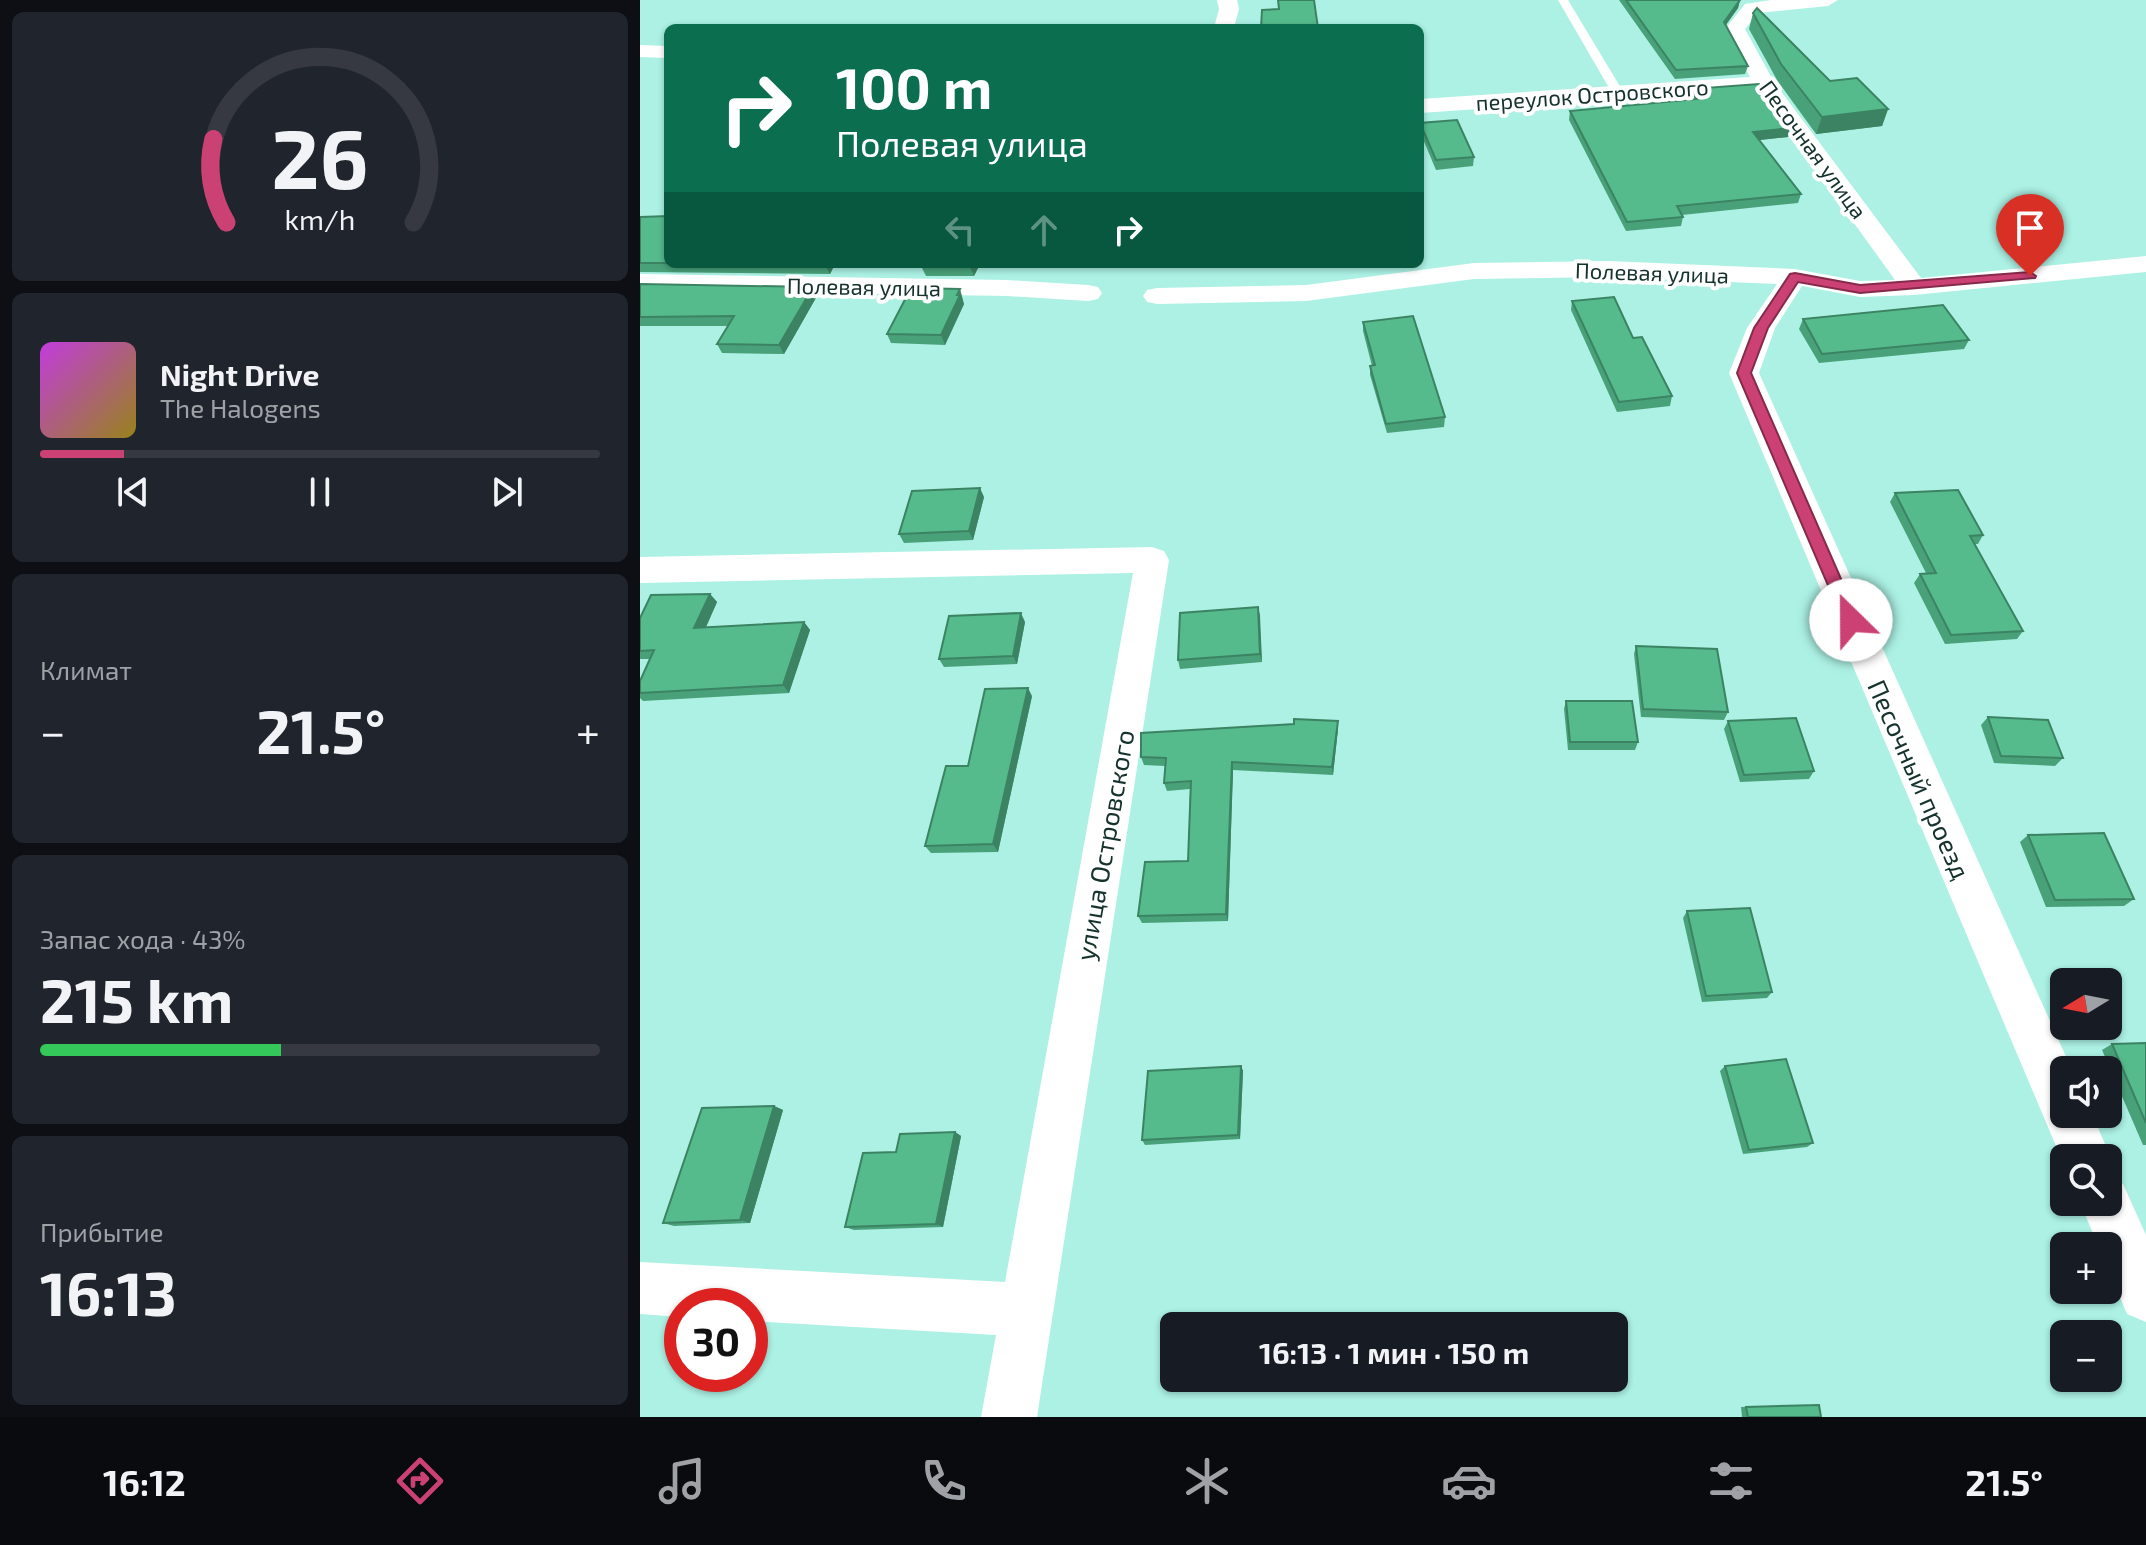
<!DOCTYPE html>
<html lang="ru">
<meta charset="utf-8">
<style>
body{margin:0;font-family:"Exo 2",sans-serif;background:#20242c;color:#f1f3f6;height:100vh;display:flex;flex-direction:column;font-size:30px;white-space:nowrap}
*{box-sizing:border-box;margin:0}
p{font-size:26px;color:#9ea1a6}
.icon{flex:none;width:44px;height:44px;fill:none;stroke:currentColor;stroke-width:2;stroke-linecap:round;stroke-linejoin:round}
.map{position:relative;flex:1;overflow:hidden}
.drawer{display:flex;flex-direction:column;gap:12px;padding:12px;background:#0d0f14;width:640px}
.drawer>*{flex:none}
.guide{position:absolute;left:24px;top:24px;width:760px;height:244px;border-radius:12px;box-shadow:0 2px 6px #0004;background:#0b6e4f;color:#fff;overflow:hidden}
.needle{width:52px;rotate:260deg}
.fabs{position:absolute;left:1410px;top:968px;display:grid;gap:16px}
.fabs a{display:grid;place-items:center;width:72px;height:72px;border-radius:12px;background:#171b24;box-shadow:0 2px 6px #0004;font-size:40px}
.speed{position:absolute;left:24px;top:1288px;display:flex;gap:16px;font-size:40px;font-weight:700;text-align:center}
.speed>*{display:grid;place-content:center;width:104px;height:104px;border-radius:50%;background:#171b24;box-shadow:0 2px 6px #0004;line-height:1}
.speed .limit{border:12px solid #d22;background:#fff;color:#111}
.pin{position:absolute;display:grid;place-items:center;width:68px;height:68px;color:#fff;margin:-82px -34px;border-radius:50% 50% 50% 0;rotate:-45deg;box-shadow:0 0 8px #0007}
.pin .icon{rotate:45deg}
.me{position:absolute;width:88px;margin:-44px;rotate:337deg;stroke-linejoin:round;filter:drop-shadow(0 0 6px #0008)}
.turn{display:flex;align-items:center;gap:28px;height:168px;padding:0 40px;font-size:36px}
.turn .icon{width:104px;height:104px;stroke-width:2.5}
.turn b{display:block;font-size:56px;line-height:68px}
.lanes{display:flex;align-items:center;height:76px;padding:0 40px;background:#0003;justify-content:center;gap:40px;direction:ltr}
.lanes .off{opacity:.35}
.big{font-size:60px;font-weight:700;line-height:1.1}
.drawer .widget{flex:1;display:flex;flex-direction:column;justify-content:center;gap:12px;min-width:0;padding:0 28px;border-radius:12px;background:#20242c}
.drawer .dial{align-items:center;gap:0}
.dial svg{height:208px;overflow:visible;fill:none;stroke:#363941;stroke-width:7;stroke-linecap:round;text-anchor:middle}
.dial text{fill:#f1f3f6;stroke:none}
.song{display:flex;align-items:center;gap:24px}
.cover{width:96px;height:96px;border-radius:12px;background:linear-gradient(135deg,hsl(290 70% 55%),hsl(50 70% 35%))}
.played{height:8px;border-radius:4px;background:linear-gradient(90deg,#cc4174 15%,#363941 15%)}
.keys{display:flex;justify-content:space-around;direction:ltr}
.heat{display:flex;justify-content:space-between;align-items:center;font-size:44px;direction:ltr}
.charge{height:12px;border-radius:6px;background:linear-gradient(90deg,#34c759 43%,#363941 0)}
.trip{position:absolute;left:520px;top:1312px;width:468px;height:80px;border-radius:12px;background:#171b24;box-shadow:0 2px 6px #0004;font-weight:700;line-height:80px;text-align:center}
.tab-bar{display:flex;height:128px;justify-content:space-around;align-items:center;background:#090b0e;color:#9ea1a6}
.tab-bar .icon{width:56px;height:56px}
.tab-bar .selected{color:#cc4174}
.tab-bar b{font-size:36px;color:#f1f3f6}
main{display:flex;flex:1;min-height:0}
.map>svg:first-child{display:block}
.lines{fill:none;stroke-linecap:round;stroke-linejoin:round}
.lane{fill:#fff;fill-rule:evenodd}
.street{fill:#fff;fill-rule:evenodd}
.wall{fill:#49a179}
.shaded-wall{fill:#3c8363}
.building{fill:#55bb8d;stroke:#3c8363;stroke-width:2}
.route{fill:#cc4174;stroke:#852a4b;stroke-width:2}
.labels{text-anchor:middle;dominant-baseline:central;stroke-width:8;stroke-linejoin:round;paint-order:stroke}
.far-street-label{font-size:22px;fill:#15322d;stroke:#fff}
.street-label{font-size:26px;fill:#15322d;stroke:#fff}
</style>
<main>
<section class="drawer">
<div class="widget dial"><svg viewBox="0 0 100 80">
<path d="M14 69A42 42 0 1 1 86 69"/>
<path d="M14 69A42 42 0 0 1 9 37" stroke="#cc4174"/>
<text x="50" y="56" font-size="32" font-weight="700">26</text>
<text x="50" y="72" font-size="11">km/h</text>
</svg></div>
<div class="widget">
<div class="song"><i class="cover"></i><div><b>Night Drive</b><p>The Halogens</p></div></div>
<div class="played"></div>
<div class="keys"><svg class="icon" aria-label="previous" viewBox="0 0 24 24"><path d="M18 5L8 12l10 7zM5 5v14"/></svg><svg class="icon" aria-label="pause" viewBox="0 0 24 24"><path d="M8 5v14M16 5v14"/></svg><svg class="icon" aria-label="next" viewBox="0 0 24 24"><path d="M6 5l10 7-10 7zM19 5v14"/></svg></div>
</div>
<div class="widget"><p>Климат</p>
<div class="heat"><a>−</a><b class="big">21.5°</b><a>+</a></div>
</div>
<div class="widget"><p>Запас хода · 43%</p><b class="big">215 km</b><div class="charge"></div></div>
<div class="widget"><p>Прибытие</p><b class="big">16:13</b></div>
</section>
<div class="map">
<svg width="1506" height="1417" viewBox="0 0 1506 1417">
<rect width="100%" height="100%" fill="#acf1e4"/>
<g class="lines">
<path class="lane" d="M918,0H928L984,93L982,95L972,93Z"/>
<g class="street">
<path d="M577,0H597L599,9L594,28H574L579,9Z"/>
<path d="M1131,0H1198L1188,6L1118,13L1105,29L1134,82L1281,278L1506,256V272L1274,295L1220,297L1162,286L1135,328L1119,373L1432,1070H1424V1114H1452L1471,1158L1468,1165V1158H1424V1165L1089,373L1107,328L1137,284L968,277L834,279L666,301L517,304L507,302L503,296L507,290L517,288L666,285L834,263L968,261L1155,269L1220,281L1255,280L1118,90L780,113V99L1110,77L1085,29L1105,4Z"/>
<path d="M0,45L28,46V58L0,57Z"/>
<path d="M0,274L367,280L448,285L458,287L462,293L458,299L448,301L367,296L0,290Z"/>
<path d="M512,547L524,551L529,560L397,1417H341L356,1335L110,1321V1306H42V1317L0,1314V1262L365,1282L493,573L0,583V557Z"/>
<path d="M1468,1178L1483,1184L1506,1235V1322L1487,1314L1468,1269V1246H1458L1440,1202H1468Z"/>
</g>
</g>
<g class="wall">
<path d="M979,0H1100L1098,8L1086,25L1108,66L1105,74L1035,79Z"/>
<path d="M1113,13L1190,81L1248,109L1242,126L1176,134L1137,80L1109,29Z"/>
<path d="M1050,89L1151,128L1148,137L1119,140L1161,194L1158,203L1042,215L1043,217L1041,226L986,231L929,120L930,111L1050,100L1048,98Z"/>
<path d="M780,123L834,157L833,166L796,170L780,132Z"/>
<path d="M28,216V264H195L190,274L0,272V217Z"/>
<path d="M280,264H340L334,276H286Z"/>
<path d="M461,264H518L462,266Z"/>
<path d="M0,284L177,296L144,354L82,353L77,344L88,326H0Z"/>
<path d="M323,298L322,300L324,304L305,345L251,343L247,334Z"/>
<path d="M932,301L993,338L1032,396L1030,406L977,412L931,310Z"/>
<path d="M1163,319L1329,340L1324,349L1179,363L1159,329Z"/>
<path d="M723,322L805,417L804,427L747,433L730,375V366H732L723,331Z"/>
<path d="M1255,493L1343,535L1338,544H1335L1383,631L1377,639L1305,644L1274,583L1280,574L1286,573L1250,502Z"/>
<path d="M344,497L333,540L264,543L259,534Z"/>
<path d="M70,594L77,602L66,627L164,622L170,630L149,693L3,701L0,698V681L10,659H0V618Z"/>
<path d="M618,607L622,662L540,669L538,660Z"/>
<path d="M385,622L377,664L304,667L299,659Z"/>
<path d="M996,646L1088,712L1084,720L1001,717L994,654Z"/>
<path d="M392,696L358,852L291,853L285,846L328,766Z"/>
<path d="M926,701L998,742L995,750H928L924,709Z"/>
<path d="M1348,717L1423,758L1415,766L1354,763L1341,725Z"/>
<path d="M1088,721L1174,771L1169,779L1100,782L1084,729Z"/>
<path d="M698,729L693,775L593,770L588,921L502,923L498,916L548,861L550,789L527,791L524,783L525,766L504,765L501,757Z"/>
<path d="M1388,835L1494,899L1484,906L1406,907L1380,842Z"/>
<path d="M1047,911L1132,992L1127,998L1062,1002L1043,918Z"/>
<path d="M1506,1043V1145H1503L1462,1050L1472,1044Z"/>
<path d="M601,1066L603,1071L600,1139L505,1145L502,1140Z"/>
<path d="M1085,1066L1173,1143L1167,1147L1103,1154L1080,1071Z"/>
<path d="M134,1106L143,1110L110,1223L34,1226L23,1223Z"/>
<path d="M315,1132L321,1136L303,1227L214,1230L205,1227L256,1152Z"/>
<path d="M1179,1405L1181,1417H1102L1101,1407Z"/>
</g>
<g class="shaded-wall">
<path d="M1100,0L1098,8L1082,30L1084,22Z"/>
<path d="M1248,109L1242,126L1176,134L1182,117Z"/>
<path d="M1151,128L1148,137L1111,141L1113,132Z"/>
<path d="M186,264H195L190,274L185,265Z"/>
<path d="M332,264H340L334,276L330,267Z"/>
<path d="M173,287L177,296L144,354L139,345Z"/>
<path d="M320,289L324,304L305,345L301,335Z"/>
<path d="M340,488L344,497L333,540L329,531Z"/>
<path d="M70,594L77,602L62,636L54,628Z"/>
<path d="M618,607L620,615L622,662L620,654Z"/>
<path d="M381,613L385,622L377,664L373,656Z"/>
<path d="M164,622L170,630L149,693L143,685Z"/>
<path d="M388,688L392,696L358,852L353,844Z"/>
<path d="M698,721V729L693,775L692,767Z"/>
<path d="M592,762L593,770L588,921L586,914Z"/>
<path d="M601,1066L603,1071L600,1139L598,1135Z"/>
<path d="M134,1106L143,1110L110,1223L100,1220Z"/>
<path d="M315,1132L321,1136L303,1227L296,1224Z"/>
</g>
<g class="building">
<path d="M638,0H674L678,28H621L622,10L639,9Z"/>
<path d="M986,0H1100L1084,22L1108,66L1036,70Z"/>
<path d="M1117,8L1190,81L1217,78L1248,109L1182,117L1141,64L1113,13Z"/>
<path d="M1119,84L1151,128L1113,132L1161,194L1037,206L1043,217L987,222L930,111L1057,99L1050,89Z"/>
<path d="M817,120L834,157L796,160L780,123Z"/>
<path d="M28,216V263H0V217Z"/>
<path d="M114,264H186L185,265Z"/>
<path d="M284,264H332L330,267L282,266Z"/>
<path d="M0,284L173,287L139,345L77,344L94,316L0,317Z"/>
<path d="M271,288L320,289L317,295H320L301,335L247,334Z"/>
<path d="M974,297L993,338L1002,337L1032,396L979,402L932,301Z"/>
<path d="M1303,305L1329,340L1182,354L1163,319Z"/>
<path d="M773,316L805,417L746,424L730,366L735,365L723,322Z"/>
<path d="M340,488L329,531L259,534L272,491Z"/>
<path d="M1318,490L1343,535L1330,536L1383,631L1311,635L1280,574L1296,573L1255,493Z"/>
<path d="M70,594L54,628L164,622L143,685L0,693V681L14,650L0,651V618L11,595Z"/>
<path d="M618,607L620,654L538,660L540,613Z"/>
<path d="M381,613L373,656L299,659L309,616Z"/>
<path d="M996,646L1077,649L1088,712L1003,709Z"/>
<path d="M388,688L353,844L285,846L306,766H328L345,689Z"/>
<path d="M926,701H992L998,742H930Z"/>
<path d="M1348,717L1408,720L1423,758L1361,756Z"/>
<path d="M1156,718L1174,771L1104,775L1088,721Z"/>
<path d="M654,719L698,721L692,767L592,762L586,914L498,916L505,862L548,861L551,781L524,783L526,758L501,757V733L654,724Z"/>
<path d="M1464,833L1494,899L1415,900L1388,835Z"/>
<path d="M1110,908L1132,992L1066,996L1047,911Z"/>
<path d="M1506,1043V1123L1472,1044Z"/>
<path d="M1146,1059L1173,1143L1109,1150L1085,1066Z"/>
<path d="M601,1066L598,1135L502,1140L508,1071Z"/>
<path d="M134,1106L100,1220L23,1223L62,1108Z"/>
<path d="M315,1132L296,1224L205,1227L223,1153L256,1152L260,1134Z"/>
<path d="M1179,1405L1181,1417H1108L1106,1407Z"/>
</g>
<path class="route" d="M1390,272L1396,276L1395,278L1220,293L1158,282L1128,328L1111,373L1219,620L1211,627L1205,625L1097,373L1114,328L1150,274L1155,273L1220,285Z"/>
<g class="labels">
<g class="far-street-label">
<text transform="translate(952 94) rotate(-4)">переулок Островского</text>
<text transform="translate(1174 149) rotate(54)">Песочная улица</text>
<text transform="translate(1012 272) rotate(2)">Полевая улица</text>
<text transform="translate(224 286) rotate(1)">Полевая улица</text>
</g>
<g class="street-label">
<text transform="translate(1280 779) rotate(66)">Песочный проезд</text>
<text transform="translate(464 845) rotate(-80)">улица Островского</text>
</g>
</g>
</svg>
<div class="fabs">
<a><svg class="needle" viewBox="-14 -14 28 28"><path d="M0-13l5 13h-10z" fill="#e53935"/><path d="M0 13l5-13h-10z" fill="#9ea1a6"/></svg></a>
<a><svg class="icon" aria-label="sound" viewBox="0 0 24 24"><path d="M4 9h4l5-4v14l-5-4H4zM17 9q2 3 0 6"/></svg></a>
<a><svg class="icon" aria-label="search" viewBox="0 0 24 24"><circle cx="10" cy="10" r="6"/><path d="M15 15l6 6"/></svg></a>
<a>+</a>
<a>−</a>
</div>
<div class="speed"><div class="limit">30</div></div>
<div class="pin" style="left:1390px;top:276px;background:#d93025"><svg class="icon" aria-label="arrive" viewBox="0 0 24 24"><path d="M6 21V4h12l-3 4 3 4H6"/></svg></div>
<svg class="me" style="left:1211px;top:620px" viewBox="-20 -20 40 40"><circle r="19" fill="#fff"/><path d="M0-13L10 11 0 6-10 11z" fill="#cc4174"/></svg>
<div class="trip">16:13 · 1 мин · 150 m</div>
<div class="guide">
<div class="turn"><svg class="icon" aria-label="right" viewBox="0 0 24 24"><path d="M7 20v-9h11M14 6l5 5-5 5"/></svg><div><b>100 m</b>Полевая улица</div></div>
<div class="lanes"><svg class="icon off" aria-label="left" viewBox="0 0 24 24"><path d="M17 20v-9H6M10 6l-5 5 5 5"/></svg><svg class="icon off" aria-label="ahead" viewBox="0 0 24 24"><path d="M12 20V5M6 11l6-6 6 6"/></svg><svg class="icon" aria-label="right" viewBox="0 0 24 24"><path d="M7 20v-9h11M14 6l5 5-5 5"/></svg></div>
</div>
</div>
</main>
<nav class="tab-bar">
<b>16:12</b>
<svg class="icon selected" aria-label="directions" viewBox="0 0 24 24"><path d="M12 3l9 9-9 9-9-9zM9 14v-3h6M13 9l2 2-2 2"/></svg>
<svg class="icon" aria-label="music" viewBox="0 0 24 24"><path d="M9 18V5l10-2v13"/><circle cx="6" cy="18" r="3"/><circle cx="16" cy="16" r="3"/></svg>
<svg class="icon" aria-label="phone" viewBox="0 0 24 24"><path d="M5 4h4l2 5-3 2q2 4 5 5l2-3 5 2v4C11 20 4 13 5 4z"/></svg>
<svg class="icon" aria-label="climate" viewBox="0 0 24 24"><path d="M12 3v18M4 7l16 10M4 17L20 7"/></svg>
<svg class="icon" aria-label="car" viewBox="0 0 24 24"><path d="M5 17H2v-5l4-1 3-4h7l3 4 3 1v5h-3M9 17h6M6 11h13"/><circle cx="7" cy="17" r="2"/><circle cx="17" cy="17" r="2"/></svg>
<svg class="icon" aria-label="filters" viewBox="0 0 24 24"><path d="M4 7h16M4 17h16"/><circle cx="9" cy="7" r="2"/><circle cx="15" cy="17" r="2"/></svg>
<b>21.5°</b>
</nav>
